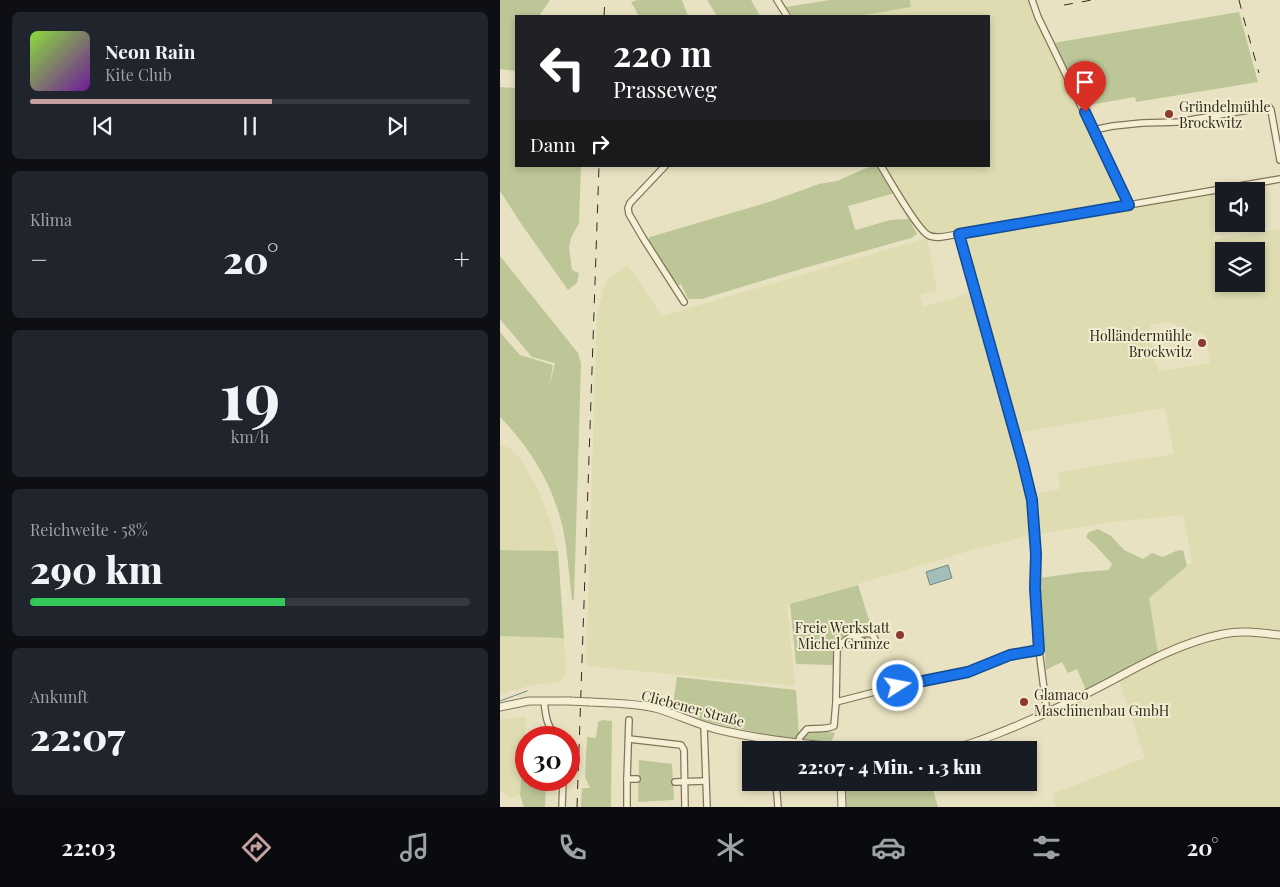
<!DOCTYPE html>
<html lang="de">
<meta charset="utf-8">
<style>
body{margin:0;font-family:"Playfair Display",serif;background:#20242c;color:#f1f3f6;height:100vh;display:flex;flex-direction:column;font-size:19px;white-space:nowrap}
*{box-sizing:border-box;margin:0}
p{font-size:16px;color:#9ea1a6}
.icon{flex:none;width:28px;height:28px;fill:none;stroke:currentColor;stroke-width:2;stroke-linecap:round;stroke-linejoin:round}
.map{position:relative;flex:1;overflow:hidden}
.panel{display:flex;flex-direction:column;gap:12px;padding:12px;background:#0d0f14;width:500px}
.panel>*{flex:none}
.top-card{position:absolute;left:15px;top:15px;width:475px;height:152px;border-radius:0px;box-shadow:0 2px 8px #0003;background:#202124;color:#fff;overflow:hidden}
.buttons{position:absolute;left:715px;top:182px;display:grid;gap:10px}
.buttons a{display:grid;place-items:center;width:50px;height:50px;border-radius:0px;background:#171b24;box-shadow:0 2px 8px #0003;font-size:25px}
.speed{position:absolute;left:15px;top:726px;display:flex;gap:10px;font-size:25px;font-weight:700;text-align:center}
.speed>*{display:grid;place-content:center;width:65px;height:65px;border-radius:50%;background:#171b24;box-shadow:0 2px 8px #0003;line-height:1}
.speed .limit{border:8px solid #d22;background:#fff;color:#111}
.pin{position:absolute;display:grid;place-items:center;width:42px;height:42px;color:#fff;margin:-51px -21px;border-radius:50% 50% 50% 0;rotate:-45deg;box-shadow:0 0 5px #0007}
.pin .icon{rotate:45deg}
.me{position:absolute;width:55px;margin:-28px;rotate:79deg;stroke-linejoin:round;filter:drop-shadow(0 0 4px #0008)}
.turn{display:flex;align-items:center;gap:18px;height:105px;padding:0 15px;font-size:22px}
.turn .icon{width:65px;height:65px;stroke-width:2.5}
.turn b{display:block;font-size:35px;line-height:42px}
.then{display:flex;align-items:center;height:48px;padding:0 15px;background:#0003;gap:10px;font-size:19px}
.big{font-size:38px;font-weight:800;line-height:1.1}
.panel .widget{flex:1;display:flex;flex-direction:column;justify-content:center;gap:8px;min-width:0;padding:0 18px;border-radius:8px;background:#20242c}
.panel .dial{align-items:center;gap:0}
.dial b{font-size:65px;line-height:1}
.song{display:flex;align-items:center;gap:15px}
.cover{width:60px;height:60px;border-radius:8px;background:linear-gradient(135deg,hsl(90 70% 55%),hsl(280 70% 35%))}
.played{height:5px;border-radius:2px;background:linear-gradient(90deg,#c3a09d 55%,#363941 55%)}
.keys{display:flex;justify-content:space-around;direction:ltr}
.heat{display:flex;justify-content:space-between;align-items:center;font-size:28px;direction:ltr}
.charge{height:8px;border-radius:4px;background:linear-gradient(90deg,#34c759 58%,#363941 0)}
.trip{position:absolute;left:242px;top:741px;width:295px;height:50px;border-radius:0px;background:#171b24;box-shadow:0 2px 8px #0003;font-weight:800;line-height:50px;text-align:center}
.tabs{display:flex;height:80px;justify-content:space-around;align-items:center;background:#090b0e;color:#9ea1a6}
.tabs .icon{width:35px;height:35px}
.tabs .selected{color:#c3a09d}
.tabs b{font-size:22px;color:#f1f3f6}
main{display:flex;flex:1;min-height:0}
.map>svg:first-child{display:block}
.farmland{fill:#dedcb0;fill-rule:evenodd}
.green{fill:#bcc697}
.water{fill:#a4bdb8;stroke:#6c8a86}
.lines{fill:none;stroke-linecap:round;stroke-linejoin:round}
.stream{stroke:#6c8a86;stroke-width:1}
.minor-casing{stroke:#82745b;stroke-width:8}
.tertiary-casing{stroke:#82745b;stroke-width:9}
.minor{stroke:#f5efd5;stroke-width:5.5}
.tertiary{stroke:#f5efd5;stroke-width:7}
.rail{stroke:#332a1e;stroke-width:1;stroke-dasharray:9 9;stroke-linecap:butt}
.tertiary-bridge-casing{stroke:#82745b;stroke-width:9;stroke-linecap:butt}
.tertiary-bridge{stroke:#f5efd5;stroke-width:7}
.route-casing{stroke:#114b97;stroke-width:12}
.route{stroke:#1a73e8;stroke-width:9}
.poi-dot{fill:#8b3a30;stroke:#f2ecd1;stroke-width:2}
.labels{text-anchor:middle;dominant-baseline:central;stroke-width:4;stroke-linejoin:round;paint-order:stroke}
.poi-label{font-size:14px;fill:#332a1e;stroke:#f2ecd1;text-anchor:start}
.street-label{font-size:14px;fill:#332a1e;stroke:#f2ecd1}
</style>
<main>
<section class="panel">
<div class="widget">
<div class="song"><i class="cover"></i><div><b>Neon Rain</b><p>Kite Club</p></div></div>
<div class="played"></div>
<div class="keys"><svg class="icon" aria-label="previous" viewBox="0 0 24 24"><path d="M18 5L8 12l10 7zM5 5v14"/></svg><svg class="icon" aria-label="pause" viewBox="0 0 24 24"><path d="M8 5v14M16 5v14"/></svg><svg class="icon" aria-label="next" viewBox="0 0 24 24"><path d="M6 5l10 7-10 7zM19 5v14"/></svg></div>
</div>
<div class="widget"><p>Klima</p>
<div class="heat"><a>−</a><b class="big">20°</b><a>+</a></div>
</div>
<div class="widget dial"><b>19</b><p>km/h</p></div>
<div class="widget"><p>Reichweite · 58%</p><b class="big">290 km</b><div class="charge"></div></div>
<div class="widget"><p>Ankunft</p><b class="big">22:07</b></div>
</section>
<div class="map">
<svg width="780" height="807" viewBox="0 0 780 807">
<rect width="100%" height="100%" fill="#e9e2c2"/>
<g class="farmland">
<path d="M410,0H530L625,203L439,234L430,232L423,227L385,166H489V16H359L410,7Z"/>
<path d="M714,192V240L780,229V807H556L552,794L645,758L619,680L659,660L649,598L692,562L683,515L611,522L538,534L534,494L560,489L558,472L674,454L665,408L517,433L506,388L463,236ZM724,251H756V284H724ZM669,322L687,330L706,335L710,363L659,371L655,361L650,325Z"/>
<path d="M427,238L437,290L420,295L423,307L473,292L525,483L530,509V532L522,537L476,549L287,605L295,686L86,666L97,313L106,281L128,265L161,315H165Z"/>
<path d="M0,446L8,447L17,454L37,486L51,523L58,551L0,550Z"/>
<path d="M0,636L64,638L66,673L63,678L60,682L32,685L0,695Z"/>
<path d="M26,717L21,790L20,795L15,797H9L0,791V719Z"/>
</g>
<g class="green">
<path d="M0,0H50L39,16H16V71L0,69Z"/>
<path d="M138,0H182L188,16H139L131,2Z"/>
<path d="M207,0H251L260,16H217Z"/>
<path d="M330,0H410L411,7L359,16H292L286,7Z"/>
<path d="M739,12L758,82L636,102L635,97L584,106L571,77L553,43Z"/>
<path d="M0,87L16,88V166H81L79,223L71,238L69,247L72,270L79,273L77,283L68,290L22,225L0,191Z"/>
<path d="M371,166H378L395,193L348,206L355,229L356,230L390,220L409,219L417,234L411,238L301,269L202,299H188L181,284L174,287L145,243L150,237L269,202L319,184L337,181Z"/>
<path d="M0,256L78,353L81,363L74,600H72C69,578 68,556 64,534C55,488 32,450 0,417V390L45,398L0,390V332L20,355L53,365L49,388L55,363L32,357L0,319Z"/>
<path d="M598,529L611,536L624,550L643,559L652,553L663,557L676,551L683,550L687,566L649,598L658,653L586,690L577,669L568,673L562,662L546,670L540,578L582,572L609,570L612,564L595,545L586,537L589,532Z"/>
<path d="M0,550L58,551L64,638L0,636Z"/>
<path d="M358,585L372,629L340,638L335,643L333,665L296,664L290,604Z"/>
<path d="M177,677L296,690L299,735L296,740L261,735L259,733L204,721L173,704Z"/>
<path d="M103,720L112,721L111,807H81L82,788H90L85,777L87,737L96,738L98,722Z"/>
<path d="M310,730H330V732L335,733L331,742L301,740L302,737Z"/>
<path d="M24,747H26V780H46L45,807H24L20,795Z"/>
<path d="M139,760L172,764L174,800L138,802Z"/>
<path d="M346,782L431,783L438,807H345Z"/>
</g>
<path class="water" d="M448,565L452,578L430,585L426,572Z"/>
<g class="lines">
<path class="stream" d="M0,701L27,691"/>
<g class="minor-casing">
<g id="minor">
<path d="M277,0L287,16"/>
<path d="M532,0L538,17L629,205"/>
<path d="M593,130L613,126L642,123L678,122L766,107H769L771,110L780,160"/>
<path d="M165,166L130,203L128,208L129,214L143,238L184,302"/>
<path d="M381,166C389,179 417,229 428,235C436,240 450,235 459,234L780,179"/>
<path d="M459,234L523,463L532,500L536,554L535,588L539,650L547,713"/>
<path d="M354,637L369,644H372L375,639L372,634C360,632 341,638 337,651L336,702L402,685L469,672L510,655L539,650"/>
<path d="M44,701C46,717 46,724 57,738"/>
<path d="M204,727L207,807"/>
<path d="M129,739L181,745L184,750L185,807"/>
<path d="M273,740L274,750"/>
<path d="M298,743L300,737L307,729C316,728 326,730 334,726L336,702"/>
<path d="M127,779H137"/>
<path d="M175,782L206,781"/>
<path d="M276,782L278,807"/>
<path d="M62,807L63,780"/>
<path d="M127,807V779L129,720"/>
</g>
</g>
<g class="tertiary-casing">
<g id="tertiary">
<path d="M90,702C111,703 134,703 155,708C177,714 197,725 220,730C272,742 325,747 379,750"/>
<path d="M0,707L29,701H69"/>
<path d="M445,750C469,746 491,736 514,727C547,713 579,698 611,681C646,662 683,642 723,634C742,630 761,633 780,635"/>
<path d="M341,782L342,807"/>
</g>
</g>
<use href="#minor" class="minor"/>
<use href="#tertiary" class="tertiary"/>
<g class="rail">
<path d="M739,0L743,16L759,73"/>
<path d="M564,5L592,0"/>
<path d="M104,16L105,0"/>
<path d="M77,807L99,166"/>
</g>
<g class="tertiary-bridge-casing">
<path id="tertiary-bridge" d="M69,701L90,702"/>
</g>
<use href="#tertiary-bridge" class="tertiary-bridge"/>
</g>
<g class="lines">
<g class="route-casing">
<path id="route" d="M398,686L468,672L510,655L539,650L535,588L536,554L532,500L523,463L459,234L629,205L585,112"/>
</g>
<use href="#route" class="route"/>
</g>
<g class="poi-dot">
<circle cx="669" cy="114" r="5"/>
<circle cx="702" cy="343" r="5"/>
<circle cx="400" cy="635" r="5"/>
<circle cx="524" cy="702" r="5"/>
</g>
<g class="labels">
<g class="poi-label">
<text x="679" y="106">Gründelmühle<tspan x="679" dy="16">Brockwitz</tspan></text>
<text x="692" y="335" text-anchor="end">Holländermühle<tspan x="692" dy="16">Brockwitz</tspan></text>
<text x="390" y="627" text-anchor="end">Freie Werkstatt<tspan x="390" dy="16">Michel Grunze</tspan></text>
<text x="534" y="694">Glamaco<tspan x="534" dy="16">Maschinenbau GmbH</tspan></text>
</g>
<g class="street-label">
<text transform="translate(193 708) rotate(15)">Cliebener Straße</text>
</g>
</g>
</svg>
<div class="buttons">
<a><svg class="icon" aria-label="sound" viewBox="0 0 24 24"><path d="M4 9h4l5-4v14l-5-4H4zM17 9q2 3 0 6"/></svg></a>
<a><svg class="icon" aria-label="layers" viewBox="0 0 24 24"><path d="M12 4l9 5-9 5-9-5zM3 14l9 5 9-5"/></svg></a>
</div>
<div class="speed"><div class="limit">30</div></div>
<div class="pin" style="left:585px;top:112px;background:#d93025"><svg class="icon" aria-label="arrive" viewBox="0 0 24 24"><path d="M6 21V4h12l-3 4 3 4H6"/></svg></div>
<svg class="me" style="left:398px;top:686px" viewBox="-20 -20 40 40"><circle r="17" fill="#1a73e8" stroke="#fff" stroke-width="3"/><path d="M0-11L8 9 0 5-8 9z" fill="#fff"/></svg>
<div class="trip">22:07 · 4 Min. · 1.3 km</div>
<div class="top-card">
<div class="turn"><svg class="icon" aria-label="left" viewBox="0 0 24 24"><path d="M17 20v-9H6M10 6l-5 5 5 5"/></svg><div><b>220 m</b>Prasseweg</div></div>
<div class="then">Dann<svg class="icon" aria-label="right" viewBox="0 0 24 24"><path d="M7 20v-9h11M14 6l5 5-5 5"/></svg></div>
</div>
</div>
</main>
<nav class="tabs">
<b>22:03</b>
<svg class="icon selected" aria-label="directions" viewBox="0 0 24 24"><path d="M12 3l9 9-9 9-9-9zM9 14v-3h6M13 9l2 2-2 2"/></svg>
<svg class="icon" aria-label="music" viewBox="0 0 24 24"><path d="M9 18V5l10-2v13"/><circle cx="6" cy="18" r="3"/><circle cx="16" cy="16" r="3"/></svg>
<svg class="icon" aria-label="phone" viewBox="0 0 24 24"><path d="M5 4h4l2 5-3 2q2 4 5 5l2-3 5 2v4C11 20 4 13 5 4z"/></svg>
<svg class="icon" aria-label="climate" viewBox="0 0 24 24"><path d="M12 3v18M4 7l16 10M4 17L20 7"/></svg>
<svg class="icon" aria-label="car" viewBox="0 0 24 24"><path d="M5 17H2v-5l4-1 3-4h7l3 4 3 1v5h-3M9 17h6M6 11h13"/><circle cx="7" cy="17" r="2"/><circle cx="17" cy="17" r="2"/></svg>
<svg class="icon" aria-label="filters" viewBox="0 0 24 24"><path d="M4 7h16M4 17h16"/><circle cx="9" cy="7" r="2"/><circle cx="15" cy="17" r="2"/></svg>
<b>20°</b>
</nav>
